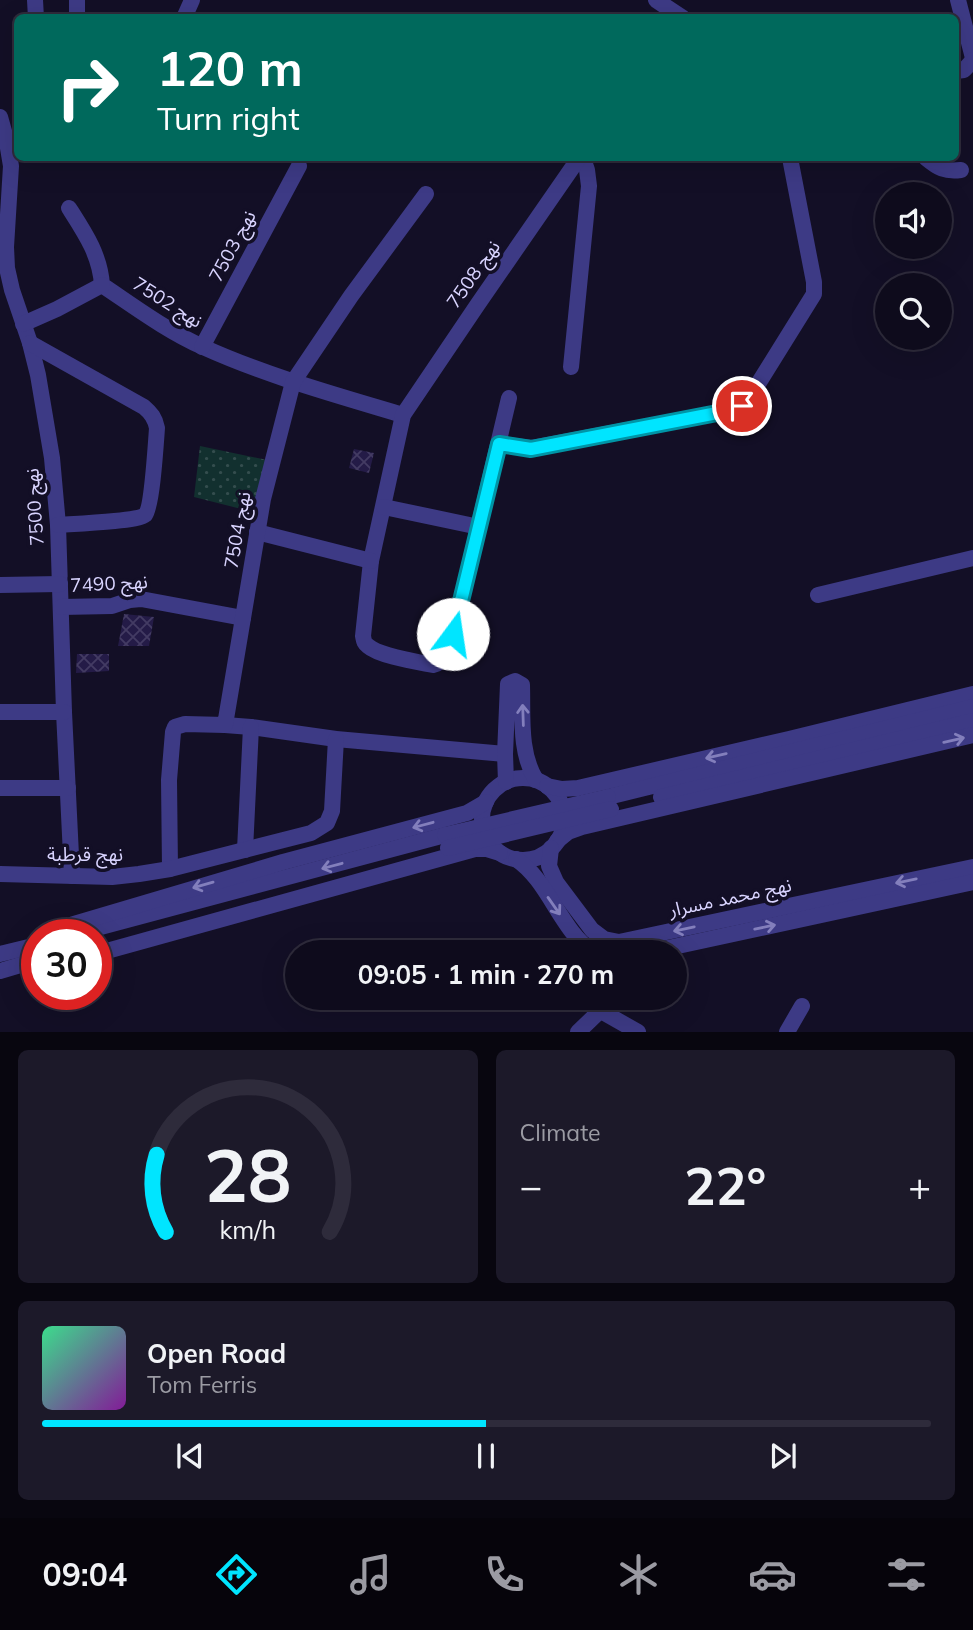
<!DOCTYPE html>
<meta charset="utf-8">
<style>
body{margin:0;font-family:Mulish,"Noto Sans Arabic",sans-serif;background:#1c1929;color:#f1f3f6;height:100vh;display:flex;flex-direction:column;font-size:26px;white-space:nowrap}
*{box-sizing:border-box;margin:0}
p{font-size:23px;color:#9b9ba3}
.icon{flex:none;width:38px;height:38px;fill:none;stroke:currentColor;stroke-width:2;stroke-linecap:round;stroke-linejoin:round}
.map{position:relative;height:1032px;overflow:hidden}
.side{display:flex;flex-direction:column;gap:18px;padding:18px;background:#08060f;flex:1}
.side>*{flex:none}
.banner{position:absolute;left:14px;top:14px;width:945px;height:147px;border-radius:10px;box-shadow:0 7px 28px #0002,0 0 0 2px #2e2b3b;background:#00695c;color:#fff;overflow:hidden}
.buttons{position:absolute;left:875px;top:182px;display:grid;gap:14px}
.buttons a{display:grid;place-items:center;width:77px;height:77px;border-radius:50%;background:#0e0b1c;box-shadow:0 7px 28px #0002,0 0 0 2px #2e2b3b;font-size:35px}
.speed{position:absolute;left:21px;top:919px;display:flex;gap:14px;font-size:35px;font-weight:700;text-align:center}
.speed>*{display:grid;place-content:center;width:91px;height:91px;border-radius:50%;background:#0e0b1c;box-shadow:0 7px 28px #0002,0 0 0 2px #2e2b3b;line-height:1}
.speed .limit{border:10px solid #d22;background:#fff;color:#111}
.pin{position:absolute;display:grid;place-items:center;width:60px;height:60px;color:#fff;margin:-30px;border:4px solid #fff;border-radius:50%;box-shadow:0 2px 7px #0007}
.me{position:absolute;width:77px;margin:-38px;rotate:14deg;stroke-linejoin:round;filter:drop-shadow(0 0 5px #0008)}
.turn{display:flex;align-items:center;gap:24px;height:147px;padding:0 28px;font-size:32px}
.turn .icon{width:91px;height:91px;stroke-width:2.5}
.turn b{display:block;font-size:49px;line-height:60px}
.big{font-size:52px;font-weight:700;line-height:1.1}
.side .tile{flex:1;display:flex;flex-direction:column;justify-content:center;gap:10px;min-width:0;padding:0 24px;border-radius:10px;background:#1c1929}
.side .dial{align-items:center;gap:0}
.dial svg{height:182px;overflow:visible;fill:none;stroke:#2e2b3b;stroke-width:7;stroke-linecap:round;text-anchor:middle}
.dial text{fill:#f1f3f6;stroke:none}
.song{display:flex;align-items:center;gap:21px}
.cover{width:84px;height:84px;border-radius:10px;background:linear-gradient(135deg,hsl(150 70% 55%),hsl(290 70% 35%))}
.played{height:7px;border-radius:4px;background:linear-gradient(90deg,#00e5ff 50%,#2e2b3b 50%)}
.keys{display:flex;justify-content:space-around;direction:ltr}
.heat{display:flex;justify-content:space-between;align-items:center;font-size:38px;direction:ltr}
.side .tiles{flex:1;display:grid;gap:18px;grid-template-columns:1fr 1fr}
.tile:last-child{grid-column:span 2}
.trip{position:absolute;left:285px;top:940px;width:402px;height:70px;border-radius:35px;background:#0e0b1c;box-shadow:0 7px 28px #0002,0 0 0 2px #2e2b3b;font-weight:700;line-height:70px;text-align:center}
.tab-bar{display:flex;height:112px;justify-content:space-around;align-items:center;background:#06040b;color:#9b9ba3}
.tab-bar .icon{width:49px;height:49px}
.tab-bar .selected{color:#00e5ff}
.tab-bar b{font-size:32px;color:#f1f3f6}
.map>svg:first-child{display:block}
.grass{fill:url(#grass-dots)}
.building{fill:url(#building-cross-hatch)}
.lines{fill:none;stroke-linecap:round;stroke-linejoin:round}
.minor{stroke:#3d3a85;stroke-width:16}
.minor-bridge{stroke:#3d3a85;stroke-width:16}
.oneway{stroke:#837fbc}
.route-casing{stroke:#0095a6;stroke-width:18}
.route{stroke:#00e5ff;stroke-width:12}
.labels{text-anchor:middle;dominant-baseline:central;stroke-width:7;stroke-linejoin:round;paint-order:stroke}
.street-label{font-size:19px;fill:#d9d4ff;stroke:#130f26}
</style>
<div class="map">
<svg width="973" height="1032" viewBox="0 0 973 1032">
<defs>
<pattern id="grass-dots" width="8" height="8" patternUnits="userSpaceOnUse" patternTransform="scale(1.75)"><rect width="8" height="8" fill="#12302f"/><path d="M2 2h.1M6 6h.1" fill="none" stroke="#344d4e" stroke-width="1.8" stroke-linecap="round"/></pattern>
<pattern id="building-cross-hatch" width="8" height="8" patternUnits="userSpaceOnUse" patternTransform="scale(1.75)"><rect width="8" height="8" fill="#241b47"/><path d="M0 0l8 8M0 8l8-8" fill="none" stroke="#433b63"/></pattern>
</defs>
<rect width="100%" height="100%" fill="#130f26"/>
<path class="grass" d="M200,446L267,460L257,513L194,497Z"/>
<g class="building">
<path d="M354,449L374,453L369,473L349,468Z"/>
<path d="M124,614L154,617L149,646H118Z"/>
<path d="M77,654H109V671L76,673Z"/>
</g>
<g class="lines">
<g class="minor">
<path d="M35,0L36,18"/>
<path d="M656,0L683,18"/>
<path d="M958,0L973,58"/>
<path d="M77,18V0"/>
<path d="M184,18L192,0"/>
<path d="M956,71L964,70L973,60"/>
<path d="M0,117L7,142L11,166L6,247L7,268L12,290L30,343L38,375L52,458L58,525L64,712L72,876"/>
<path d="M926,158C938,168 945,172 961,170"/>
<path d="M69,208C85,233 100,255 102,285C135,307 167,331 203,347C267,376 336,395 403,415"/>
<path d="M23,324L57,309L102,285"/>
<path d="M30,343L144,407C151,413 155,418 157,428C156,441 152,508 145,515C140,521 70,524 58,525"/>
<path d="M202,347L299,166"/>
<path d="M571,367L589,186L587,170L583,158"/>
<path d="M509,398L453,634C450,647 448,661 433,665C418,662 379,656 368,646C364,643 364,641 363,636L371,561L403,415L478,304L579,158"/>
<path d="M499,444L531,448L738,409L748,400L814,294V282L790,158"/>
<path d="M384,507L479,527"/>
<path d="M257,532L371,561"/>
<path d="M0,585L60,584"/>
<path d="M818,595L973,558"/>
<path d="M61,607L112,606L130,600L141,599L243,618"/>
<path d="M0,712H64"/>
<path d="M225,725L251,727L336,739L505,754"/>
<circle cx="523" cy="819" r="41"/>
<path d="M506,782L505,754L508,684L515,681L522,685C523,717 519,752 536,780"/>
<path d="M547,786L562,789L578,788L789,739L973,694"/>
<path d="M0,788H68"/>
<path d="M608,797L973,707"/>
<path d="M661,797L973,721"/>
<path d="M557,841L568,832L582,827L973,735"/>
<path d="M551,848L549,866L556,882L592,930L604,939L619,942L973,867"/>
<path d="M245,850L251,727"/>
<path d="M516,859C549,881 560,930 593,952"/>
<path d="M170,869L169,780L173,732L175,727L185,724L225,725L263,499L293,382L351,296L426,194"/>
<path d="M0,874L112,877L139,874L170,869L311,833L327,823L332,811L336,739"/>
<path d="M82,932L445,835"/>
<path d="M50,934L74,924L283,862L467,813L486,802"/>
<path d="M650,952L973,882"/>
<path d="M0,954L37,945"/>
<path d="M96,954L475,849H487L500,853"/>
<path d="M0,971L37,960"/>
<path d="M601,1011L638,1032"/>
<path d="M578,1032L604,1007L611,998"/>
<path d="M787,1032L802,1006"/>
</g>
<g class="minor-bridge">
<path d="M445,835L608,797"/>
<path d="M448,848L611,809"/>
</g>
</g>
<defs><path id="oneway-shaft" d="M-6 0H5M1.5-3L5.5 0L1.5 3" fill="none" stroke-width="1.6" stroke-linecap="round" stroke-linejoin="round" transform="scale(1.75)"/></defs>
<g class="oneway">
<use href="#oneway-shaft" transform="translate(523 715) rotate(-92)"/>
<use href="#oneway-shaft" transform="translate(954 740) rotate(-13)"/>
<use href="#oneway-shaft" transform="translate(716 756) rotate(167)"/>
<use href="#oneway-shaft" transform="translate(423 825) rotate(165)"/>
<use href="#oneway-shaft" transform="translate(332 866) rotate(165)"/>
<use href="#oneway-shaft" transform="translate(906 881) rotate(168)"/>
<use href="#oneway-shaft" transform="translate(203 885) rotate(164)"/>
<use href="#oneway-shaft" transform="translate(554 906) rotate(55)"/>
<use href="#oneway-shaft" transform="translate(765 927) rotate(-12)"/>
<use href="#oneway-shaft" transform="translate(684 929) rotate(168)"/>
</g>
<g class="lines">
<g class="route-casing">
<path id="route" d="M453,634L499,444L531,449L738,409L742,406"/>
</g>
<use href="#route" class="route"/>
</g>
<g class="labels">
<g class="street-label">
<text transform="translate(232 246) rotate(-62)">نهج 7503</text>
<text transform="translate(473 274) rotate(-55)">نهج 7508</text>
<text transform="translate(168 302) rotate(32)">نهج 7502</text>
<text transform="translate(34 507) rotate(-94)">نهج 7500</text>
<text transform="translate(237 530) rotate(-80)">نهج 7504</text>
<text transform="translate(109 583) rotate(-3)">نهج 7490</text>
<text x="85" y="854">نهج قرطبة</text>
<text transform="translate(730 897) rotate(-12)">نهج محمد مسرار</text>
</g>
</g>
</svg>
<div class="buttons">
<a><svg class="icon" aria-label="sound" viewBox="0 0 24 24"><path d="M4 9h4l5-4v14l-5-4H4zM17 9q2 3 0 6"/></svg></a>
<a><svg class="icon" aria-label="search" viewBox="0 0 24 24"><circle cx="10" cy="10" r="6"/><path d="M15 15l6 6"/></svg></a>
</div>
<div class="speed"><div class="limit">30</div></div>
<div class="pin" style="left:742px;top:406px;background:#d93025"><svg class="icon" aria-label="arrive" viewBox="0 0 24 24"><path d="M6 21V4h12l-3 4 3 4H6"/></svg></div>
<svg class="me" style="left:453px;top:634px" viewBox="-20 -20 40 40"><circle r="19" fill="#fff"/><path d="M0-13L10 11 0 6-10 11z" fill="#00e5ff"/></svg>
<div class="trip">09:05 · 1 min · 270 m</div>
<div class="banner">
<div class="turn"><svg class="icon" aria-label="right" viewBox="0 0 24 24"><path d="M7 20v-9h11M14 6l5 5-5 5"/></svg><div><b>120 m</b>Turn right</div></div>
</div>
</div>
<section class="side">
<div class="tiles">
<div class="tile dial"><svg viewBox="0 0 100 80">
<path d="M14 69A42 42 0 1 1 86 69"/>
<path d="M14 69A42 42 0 0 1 10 35" stroke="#00e5ff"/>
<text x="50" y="56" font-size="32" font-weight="700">28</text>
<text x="50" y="72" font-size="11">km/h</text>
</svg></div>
<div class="tile"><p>Climate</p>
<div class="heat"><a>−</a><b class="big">22°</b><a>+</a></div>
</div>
<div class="tile">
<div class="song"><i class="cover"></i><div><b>Open Road</b><p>Tom Ferris</p></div></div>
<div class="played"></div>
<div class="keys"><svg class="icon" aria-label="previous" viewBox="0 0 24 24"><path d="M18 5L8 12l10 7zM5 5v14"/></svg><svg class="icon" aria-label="pause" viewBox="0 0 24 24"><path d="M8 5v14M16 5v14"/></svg><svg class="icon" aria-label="next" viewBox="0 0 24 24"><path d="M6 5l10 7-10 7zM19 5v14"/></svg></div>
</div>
</div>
</section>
<nav class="tab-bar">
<b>09:04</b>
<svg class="icon selected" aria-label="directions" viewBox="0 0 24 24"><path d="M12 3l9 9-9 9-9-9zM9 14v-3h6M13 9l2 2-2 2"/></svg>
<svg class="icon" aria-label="music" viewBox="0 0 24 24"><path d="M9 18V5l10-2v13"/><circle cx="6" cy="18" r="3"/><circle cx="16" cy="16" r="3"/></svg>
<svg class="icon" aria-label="phone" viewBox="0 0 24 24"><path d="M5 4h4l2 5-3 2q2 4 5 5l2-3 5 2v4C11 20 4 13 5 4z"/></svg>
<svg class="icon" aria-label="climate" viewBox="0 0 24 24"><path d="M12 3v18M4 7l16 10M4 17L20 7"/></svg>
<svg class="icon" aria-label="car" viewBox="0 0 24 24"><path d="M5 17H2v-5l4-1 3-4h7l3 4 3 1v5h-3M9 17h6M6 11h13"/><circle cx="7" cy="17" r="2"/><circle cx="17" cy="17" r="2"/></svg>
<svg class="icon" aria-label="filters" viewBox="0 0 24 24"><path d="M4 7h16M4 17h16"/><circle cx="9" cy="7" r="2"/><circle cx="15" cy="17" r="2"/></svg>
</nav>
